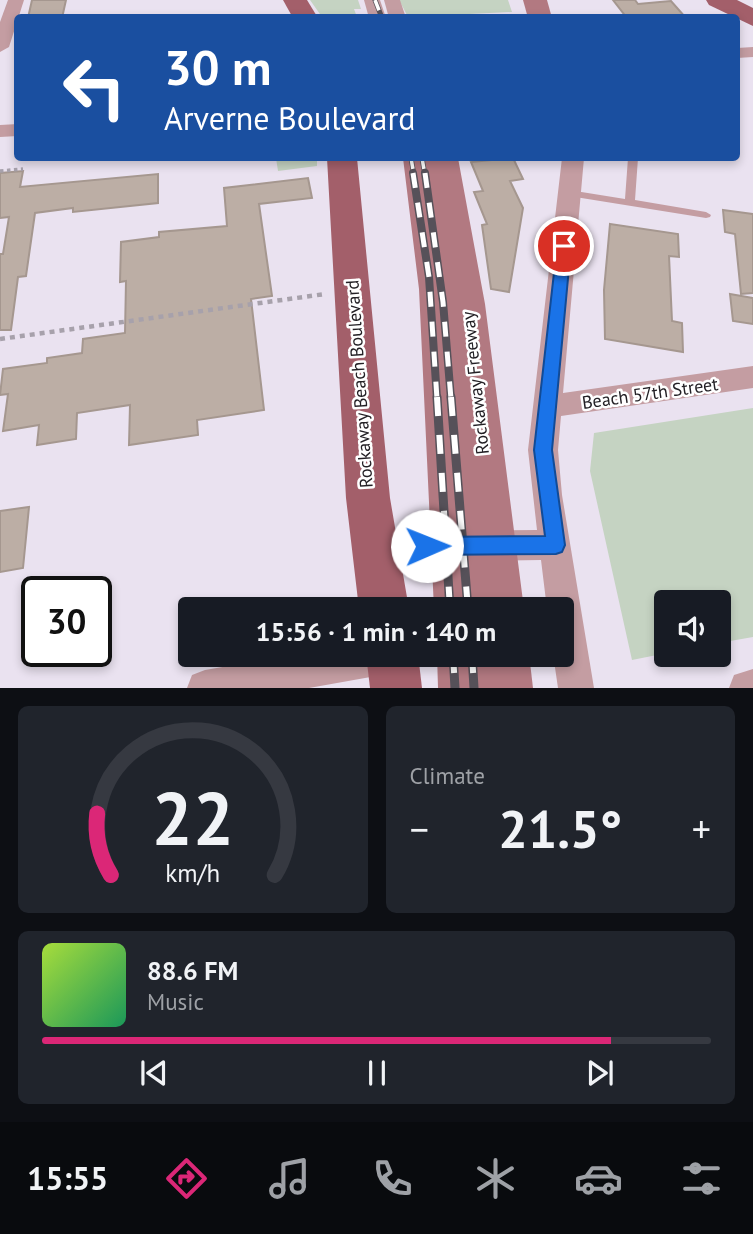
<!DOCTYPE html>
<meta charset="utf-8">
<style>
body{margin:0;font-family:"PT Sans",sans-serif;background:#20242c;color:#f1f3f6;height:100vh;display:flex;flex-direction:column;font-size:26px;white-space:nowrap}
*{box-sizing:border-box;margin:0}
p{font-size:23px;color:#9ea1a6}
.icon{flex:none;width:38px;height:38px;fill:none;stroke:currentColor;stroke-width:2;stroke-linecap:round;stroke-linejoin:round}
.map{position:relative;height:688px;overflow:hidden}
.panel{display:flex;flex-direction:column;gap:18px;padding:18px;background:#0d0f14;flex:1}
.panel>*{flex:none}
.banner{position:absolute;left:14px;top:14px;width:726px;height:147px;border-radius:7px;box-shadow:0 4px 10px #0003;background:#1a4fa0;color:#fff;overflow:hidden}
.controls{position:absolute;left:654px;top:590px;display:grid;gap:14px}
.controls a{display:grid;place-items:center;width:77px;height:77px;border-radius:7px;background:#171b24;box-shadow:0 4px 10px #0003;font-size:35px}
.speed{position:absolute;left:21px;top:576px;display:flex;gap:14px;font-size:35px;font-weight:700;text-align:center}
.speed>*{display:grid;place-content:center;width:91px;height:91px;border-radius:50%;background:#171b24;box-shadow:0 4px 10px #0003;line-height:1}
.speed .limit{border:4px solid #111;border-radius:10px;background:#fff;color:#111}
.pin{position:absolute;display:grid;place-items:center;width:60px;height:60px;color:#fff;margin:-30px;border:4px solid #fff;border-radius:50%;box-shadow:0 2px 7px #0007}
.me{position:absolute;width:77px;margin:-38px;rotate:89deg;stroke-linejoin:round;filter:drop-shadow(0 0 5px #0008)}
.turn{display:flex;align-items:center;gap:24px;height:147px;padding:0 35px;font-size:32px}
.turn .icon{width:91px;height:91px;stroke-width:2.5}
.turn b{display:block;font-size:49px;line-height:60px}
.big{font-size:52px;font-weight:600;line-height:1.1}
.panel .card{flex:1;display:flex;flex-direction:column;justify-content:center;gap:10px;min-width:0;padding:0 24px;border-radius:10px;background:#20242c}
.panel .dial{align-items:center;gap:0}
.dial svg{height:182px;overflow:visible;fill:none;stroke:#363941;stroke-width:7;stroke-linecap:round;text-anchor:middle}
.dial text{fill:#f1f3f6;stroke:none}
.song{display:flex;align-items:center;gap:21px}
.cover{width:84px;height:84px;border-radius:10px;background:linear-gradient(135deg,hsl(80 70% 55%),hsl(150 70% 35%))}
.played{height:7px;border-radius:4px;background:linear-gradient(90deg,#db2777 85%,#363941 85%)}
.keys{display:flex;justify-content:space-around;direction:ltr}
.heat{display:flex;justify-content:space-between;align-items:center;font-size:38px;direction:ltr}
.panel .tiles{flex:1;display:grid;gap:18px;grid-template-columns:1fr 1fr}
.card:last-child{grid-column:span 2}
.trip{position:absolute;left:178px;top:597px;width:396px;height:70px;border-radius:7px;background:#171b24;box-shadow:0 4px 10px #0003;font-weight:600;line-height:70px;text-align:center}
.tabs{display:flex;height:112px;justify-content:space-around;align-items:center;background:#090b0e;color:#9ea1a6}
.tabs .icon{width:49px;height:49px}
.tabs .current{color:#db2777}
.tabs b{font-size:32px;color:#f1f3f6}
.map>svg:first-child{display:block}
.green{fill:#c5d3c2}
.building{fill:#bcaea5;stroke:#a5978f;stroke-width:2}
.lines{fill:none;stroke-linecap:round;stroke-linejoin:round}
.path-far1{stroke:#a7a1ab;stroke-width:3.5;stroke-dasharray:3.5 3.5;stroke-linecap:butt}
.path{stroke:#a7a1ab;stroke-width:4.5;stroke-dasharray:5 5;stroke-linecap:butt}
.lane{fill:#c49da2;fill-rule:evenodd}
.street{fill:#c49da2;fill-rule:evenodd}
.secondary{fill:#b27981;fill-rule:evenodd}
.primary{fill:#a35f6a;fill-rule:evenodd}
.rail-far2-casing{stroke:#565159;stroke-width:5}
.rail-far1-casing{stroke:#565159;stroke-width:8}
.rail-casing{stroke:#565159;stroke-width:9}
.rail-far2{stroke:#fff;stroke-width:3.5;stroke-dasharray:11;stroke-linecap:butt}
.rail-far1{stroke:#fff;stroke-width:5;stroke-dasharray:15;stroke-linecap:butt}
.rail{stroke:#fff;stroke-width:6;stroke-dasharray:19;stroke-linecap:butt}
.route{fill:#1a73e8;stroke:#114b97;stroke-width:2}
.labels{text-anchor:middle;dominant-baseline:central;stroke-width:5;stroke-linejoin:round;paint-order:stroke}
.street-label{font-size:18px;fill:#232025;stroke:#fff}
</style>
<div class="map">
<svg width="753" height="688" viewBox="0 0 753 688">
<rect width="100%" height="100%" fill="#eae2f0"/>
<g class="green">
<path d="M310,0H358L361,9H354L357,17H322Z"/>
<path d="M399,0H508L512,12L408,17Z"/>
<path d="M276,158H317V166L278,171Z"/>
<path d="M753,408V637L719,643V602H667V653L632,660L590,471L594,433Z"/>
</g>
<g class="building">
<path d="M32,0H66L62,18H28Z"/>
<path d="M613,0H635L638,4L671,1L686,18H627Z"/>
<path d="M513,158L523,179L510,181L523,208L509,292L491,289L482,225L487,224L474,192L483,191L471,162Z"/>
<path d="M23,171L20,187L158,174V203L73,212V208L35,213L26,276L18,277L11,330H0V254H3L9,217L0,218V173Z"/>
<path d="M308,178L312,198L259,204L272,296L251,299L264,410L197,420L198,435L129,445L130,405L77,413L76,439L37,445L39,425L3,431L8,394L0,395L3,369L47,363V358L82,353L83,339L125,333L126,281L120,282L121,242L159,237V232L227,226L224,188Z"/>
<path d="M723,210L753,214V293L741,294L735,234L725,232Z"/>
<path d="M610,224L678,234L679,257L669,256L672,321L682,323L683,352L605,339L604,290Z"/>
<path d="M730,294L753,298V324L733,321Z"/>
<path d="M29,507L23,568L0,572V511Z"/>
</g>
<g class="lines">
<path class="path-far1" d="M0,171L23,169"/>
<path class="path" d="M0,339L325,294"/>
<path class="lane" d="M628,158H638L635,200L706,212L711,215L710,217L706,218L569,196L564,193L569,190L625,199Z"/>
<g class="street">
<path d="M8,0H24L9,47L0,52V22Z"/>
<path d="M364,0H380L386,18H369Z"/>
<path d="M384,0H400L406,18H389Z"/>
<path d="M753,47V57L737,58V48Z"/>
<path d="M18,124V136L0,137V125Z"/>
<path d="M562,158H584L563,393L753,366V388L561,416L558,450L562,495L594,688H558L553,654H562V609H547L541,560L374,562L363,558L358,547L363,536L374,532L537,530L528,450Z"/>
<path d="M298,654L410,656L405,668L393,673L309,688H187L192,675L205,670Z"/>
<path d="M753,669V688H729L734,675Z"/>
</g>
<g class="secondary">
<path d="M523,0H547L552,18H528Z"/>
<path d="M403,158H458L485,304L524,609H434L419,289Z"/>
<path d="M437,654H529L533,688H438Z"/>
</g>
<g class="primary">
<path d="M283,0H307L318,18H293Z"/>
<path d="M706,0H737L753,8V26L709,5Z"/>
<path d="M327,158H357L390,498L409,609H359L346,498Z"/>
<path d="M366,654H418L422,688H370Z"/>
</g>
<g class="rail-far2-casing">
<g id="rail-far2">
<path d="M375,0L382,18"/>
<path d="M411,158L414,175"/>
<path d="M422,158L425,175"/>
</g>
</g>
<g class="rail-far1-casing">
<g id="rail-far1">
<path d="M413,173L429,277L437,399"/>
<path d="M425,173L443,302L451,399"/>
</g>
</g>
<g class="rail-casing">
<g id="rail">
<path d="M437,397L450,609"/>
<path d="M451,397L468,609"/>
<path d="M453,654L455,688"/>
<path d="M472,654L474,688"/>
</g>
</g>
<use href="#rail-far2" class="rail-far2"/>
<use href="#rail-far1" class="rail-far1"/>
<use href="#rail" class="rail"/>
</g>
<path class="route" d="M564,241L571,246L552,450L565,545L562,552L556,554L427,555L420,553L417,546L420,540L427,537L545,536L534,450L557,246Z"/>
<g class="labels">
<g class="street-label">
<text transform="translate(475 383) rotate(-96)">Rockaway Freeway</text>
<text transform="translate(359 384) rotate(-94)">Rockaway Beach Boulevard</text>
<text transform="translate(650 393) rotate(-8)">Beach 57th Street</text>
</g>
</g>
</svg>
<div class="controls">
<a><svg class="icon" aria-label="sound" viewBox="0 0 24 24"><path d="M4 9h4l5-4v14l-5-4H4zM17 9q2 3 0 6"/></svg></a>
</div>
<div class="speed"><div class="limit">30</div></div>
<div class="pin" style="left:564px;top:246px;background:#d93025"><svg class="icon" aria-label="arrive" viewBox="0 0 24 24"><path d="M6 21V4h12l-3 4 3 4H6"/></svg></div>
<svg class="me" style="left:427px;top:546px" viewBox="-20 -20 40 40"><circle r="19" fill="#fff"/><path d="M0-13L10 11 0 6-10 11z" fill="#1a73e8"/></svg>
<div class="trip">15:56 · 1 min · 140 m</div>
<div class="banner">
<div class="turn"><svg class="icon" aria-label="left" viewBox="0 0 24 24"><path d="M17 20v-9H6M10 6l-5 5 5 5"/></svg><div><b>30 m</b>Arverne Boulevard</div></div>
</div>
</div>
<section class="panel">
<div class="tiles">
<div class="card dial"><svg viewBox="0 0 100 80">
<path d="M14 69A42 42 0 1 1 86 69"/>
<path d="M14 69A42 42 0 0 1 8 42" stroke="#db2777"/>
<text x="50" y="56" font-size="32" font-weight="700">22</text>
<text x="50" y="72" font-size="11">km/h</text>
</svg></div>
<div class="card"><p>Climate</p>
<div class="heat"><a>−</a><b class="big">21.5°</b><a>+</a></div>
</div>
<div class="card">
<div class="song"><i class="cover"></i><div><b>88.6 FM</b><p>Music</p></div></div>
<div class="played"></div>
<div class="keys"><svg class="icon" aria-label="previous" viewBox="0 0 24 24"><path d="M18 5L8 12l10 7zM5 5v14"/></svg><svg class="icon" aria-label="pause" viewBox="0 0 24 24"><path d="M8 5v14M16 5v14"/></svg><svg class="icon" aria-label="next" viewBox="0 0 24 24"><path d="M6 5l10 7-10 7zM19 5v14"/></svg></div>
</div>
</div>
</section>
<nav class="tabs">
<b>15:55</b>
<svg class="icon current" aria-label="directions" viewBox="0 0 24 24"><path d="M12 3l9 9-9 9-9-9zM9 14v-3h6M13 9l2 2-2 2"/></svg>
<svg class="icon" aria-label="music" viewBox="0 0 24 24"><path d="M9 18V5l10-2v13"/><circle cx="6" cy="18" r="3"/><circle cx="16" cy="16" r="3"/></svg>
<svg class="icon" aria-label="phone" viewBox="0 0 24 24"><path d="M5 4h4l2 5-3 2q2 4 5 5l2-3 5 2v4C11 20 4 13 5 4z"/></svg>
<svg class="icon" aria-label="climate" viewBox="0 0 24 24"><path d="M12 3v18M4 7l16 10M4 17L20 7"/></svg>
<svg class="icon" aria-label="car" viewBox="0 0 24 24"><path d="M5 17H2v-5l4-1 3-4h7l3 4 3 1v5h-3M9 17h6M6 11h13"/><circle cx="7" cy="17" r="2"/><circle cx="17" cy="17" r="2"/></svg>
<svg class="icon" aria-label="filters" viewBox="0 0 24 24"><path d="M4 7h16M4 17h16"/><circle cx="9" cy="7" r="2"/><circle cx="15" cy="17" r="2"/></svg>
</nav>
